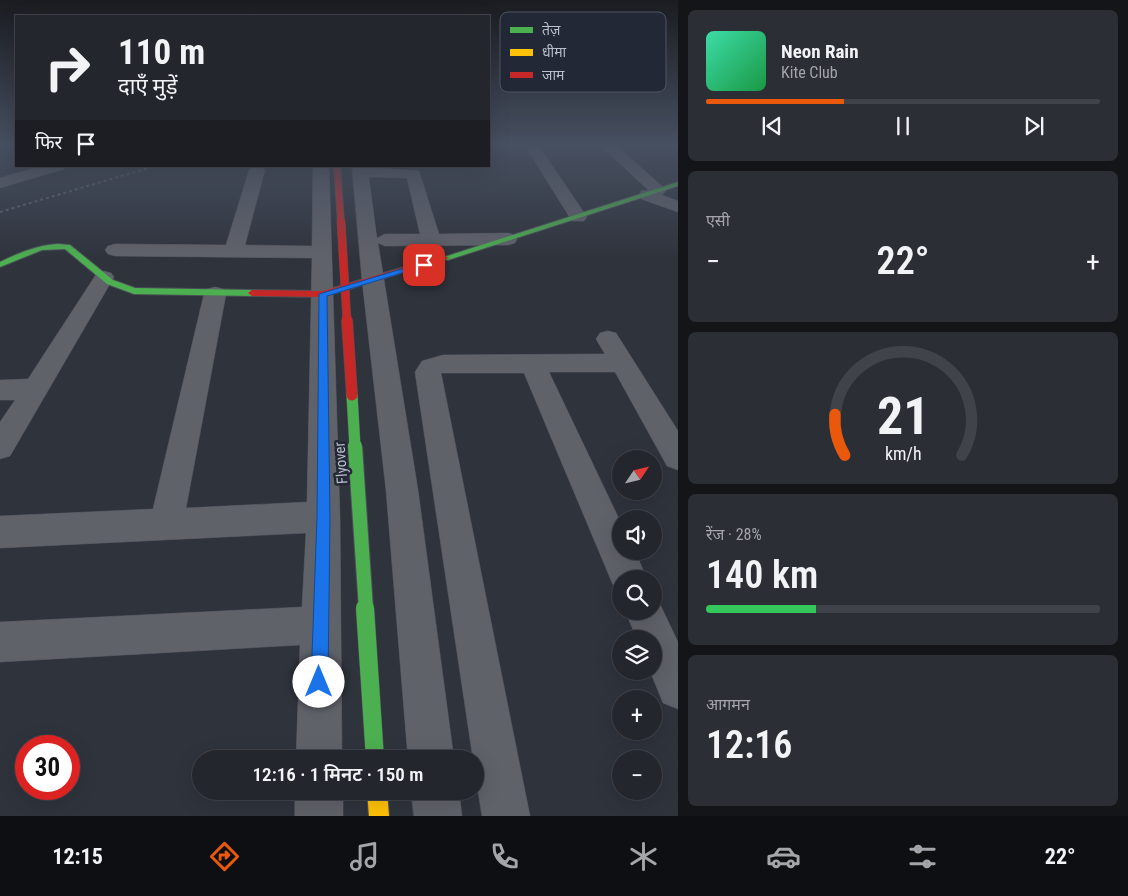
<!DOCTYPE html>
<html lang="hi">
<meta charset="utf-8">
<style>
body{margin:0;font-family:"Roboto Condensed","Noto Sans Devanagari",sans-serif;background:#2b2e35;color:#f1f3f6;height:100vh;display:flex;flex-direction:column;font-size:19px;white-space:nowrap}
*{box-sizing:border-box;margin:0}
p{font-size:16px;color:#a3a5aa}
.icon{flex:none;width:28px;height:28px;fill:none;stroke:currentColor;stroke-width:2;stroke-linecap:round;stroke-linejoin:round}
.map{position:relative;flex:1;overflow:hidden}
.drawer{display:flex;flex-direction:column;gap:10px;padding:10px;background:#131519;width:450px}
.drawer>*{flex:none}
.guide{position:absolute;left:15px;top:15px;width:475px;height:152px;border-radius:0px;box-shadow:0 5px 20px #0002,0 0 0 1px #404349;background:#23262d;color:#f1f3f6;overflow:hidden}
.needle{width:32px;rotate:55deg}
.controls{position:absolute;left:612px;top:450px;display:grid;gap:10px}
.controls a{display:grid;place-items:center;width:50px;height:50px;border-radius:50%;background:#23262d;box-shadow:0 5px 20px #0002,0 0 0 1px #404349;font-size:25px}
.speed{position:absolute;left:15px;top:735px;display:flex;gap:10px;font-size:25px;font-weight:700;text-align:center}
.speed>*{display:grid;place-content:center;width:65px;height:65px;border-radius:50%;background:#23262d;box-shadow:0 5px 20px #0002,0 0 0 1px #404349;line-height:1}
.speed .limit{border:8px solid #d22;background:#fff;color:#111}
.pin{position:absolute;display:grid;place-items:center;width:42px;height:42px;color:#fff;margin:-21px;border-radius:10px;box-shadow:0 2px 8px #0006}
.me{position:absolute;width:55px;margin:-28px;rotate:0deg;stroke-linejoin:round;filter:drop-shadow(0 0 4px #0008)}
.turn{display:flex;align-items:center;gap:18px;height:105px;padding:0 20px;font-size:22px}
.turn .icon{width:65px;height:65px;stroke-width:2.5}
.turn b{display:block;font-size:35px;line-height:42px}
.then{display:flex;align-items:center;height:48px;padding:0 20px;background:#0003;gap:10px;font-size:19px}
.big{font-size:38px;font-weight:600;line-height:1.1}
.drawer .tile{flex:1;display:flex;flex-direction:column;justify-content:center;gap:8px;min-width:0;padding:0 18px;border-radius:8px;background:#2b2e35}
.drawer .dial{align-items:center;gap:0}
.dial svg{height:130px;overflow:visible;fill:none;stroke:#404349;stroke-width:7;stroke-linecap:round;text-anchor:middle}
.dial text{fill:#f1f3f6;stroke:none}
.song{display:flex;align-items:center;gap:15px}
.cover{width:60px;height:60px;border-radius:8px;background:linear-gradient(135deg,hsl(160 70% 55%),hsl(140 70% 35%))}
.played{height:5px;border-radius:2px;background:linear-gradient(90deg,#ea580c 35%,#404349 35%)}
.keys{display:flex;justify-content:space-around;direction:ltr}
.heat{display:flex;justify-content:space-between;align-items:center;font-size:28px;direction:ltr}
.charge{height:8px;border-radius:4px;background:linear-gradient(90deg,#34c759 28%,#404349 0)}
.trip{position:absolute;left:192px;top:750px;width:292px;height:50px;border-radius:25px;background:#23262d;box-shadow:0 5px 20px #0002,0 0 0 1px #404349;font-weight:600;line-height:50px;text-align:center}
.tabs{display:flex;height:80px;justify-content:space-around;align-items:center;background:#0e0f12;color:#a3a5aa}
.tabs .icon{width:35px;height:35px}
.tabs .on{color:#ea580c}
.tabs b{font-size:22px;color:#f1f3f6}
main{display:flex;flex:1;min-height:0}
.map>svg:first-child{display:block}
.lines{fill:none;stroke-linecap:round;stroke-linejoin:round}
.street-casing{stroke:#4c5058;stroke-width:1}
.fast-casing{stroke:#4c5058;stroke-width:2}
.slow-casing{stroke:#4c5058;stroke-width:2}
.jam-casing{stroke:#4c5058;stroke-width:2}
.street{fill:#60626a;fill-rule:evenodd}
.fast{fill:#4caf50;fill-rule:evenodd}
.slow{fill:#ffc107;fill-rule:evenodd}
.jam{fill:#c62828;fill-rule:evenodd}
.rail{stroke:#5e6168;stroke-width:2;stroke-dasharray:3 3;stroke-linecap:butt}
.fast-bridge-far2-casing{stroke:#4c5058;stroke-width:12;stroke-linecap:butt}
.fast-bridge-far1-casing{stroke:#4c5058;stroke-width:16;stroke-linecap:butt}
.fast-bridge-casing{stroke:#4c5058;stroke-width:19;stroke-linecap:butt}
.jam-bridge-far2-casing{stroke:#4c5058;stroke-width:8;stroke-linecap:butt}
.jam-bridge-far1-casing{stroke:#4c5058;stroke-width:9;stroke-linecap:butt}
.jam-bridge-casing{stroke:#4c5058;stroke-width:12;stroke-linecap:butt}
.fast-bridge-far2{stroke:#4caf50;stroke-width:11}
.fast-bridge-far1{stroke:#4caf50;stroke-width:14}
.fast-bridge{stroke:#4caf50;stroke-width:18}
.jam-bridge-far2{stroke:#c62828;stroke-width:6}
.jam-bridge-far1{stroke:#c62828;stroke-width:8}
.jam-bridge{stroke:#c62828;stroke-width:11}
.route{fill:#1a73e8;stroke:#114b97}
.labels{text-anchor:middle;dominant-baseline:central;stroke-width:5;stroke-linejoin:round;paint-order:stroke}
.street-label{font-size:15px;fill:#bbbfcb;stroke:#222836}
.key{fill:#222836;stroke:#505563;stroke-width:1}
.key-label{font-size:14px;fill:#bbbfcb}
</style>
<main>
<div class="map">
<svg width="678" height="816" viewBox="0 0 678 816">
<rect width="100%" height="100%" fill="#2f333c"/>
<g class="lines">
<g class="street-casing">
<g id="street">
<path d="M600,145H616L664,188L666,191L662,195L678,201V212L641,199L639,195L641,191L648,190Z"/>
<path d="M529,146H539L587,217L584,221H572L527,149Z"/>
<path d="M42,166H66L64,169L0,188V178Z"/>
<path d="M260,166L265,170L245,245L312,246L313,166H329L340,517L342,759H296L300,645L0,662V622L302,607L306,533L0,548V516L153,509L204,294L207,289L215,287L223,289L226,294L186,508L307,502L312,258L115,256L108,254L105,250L108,246L115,244L226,245L249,170L252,167Z"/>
<path d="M352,166L419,171L439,234L508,233L515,235L517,239L515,243L508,245L385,246L378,243L418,490L454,759H408L386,490L362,280ZM369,177L407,178L420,234H385L377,238Z"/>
<path d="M104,271L111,273L114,277L10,456L0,459V422L15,400H0V380L28,379L97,273Z"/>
<path d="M608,331L616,333L678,431V470L667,466L615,372H549L621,523V551H635L647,579H621V594L616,592L524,373H441L530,816H482L476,779V759H473L415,372L422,361L443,355L605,354L596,339L600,333Z"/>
<path d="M654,596L657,598L678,642V709L663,703L650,671H654V639H637L625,611H654Z"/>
<rect x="295" y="791" width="48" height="25"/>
<path d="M411,791H459L462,816H414Z"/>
</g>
</g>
<g class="fast-casing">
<g id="fast">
<path d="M678,182V186L448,260L441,258Z"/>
<path d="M58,244L70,245L113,280L135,288L252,290L256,293L252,296L134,294L107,284L65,249L42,250L0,267V262C19,253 37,245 58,244Z"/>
</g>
</g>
<g class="slow-casing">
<path id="slow" d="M367,791H387L389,816H369Z"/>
</g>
<g class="jam-casing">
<path id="jam" d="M442,256L449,258L323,297L252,296L248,293L252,290L323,291Z"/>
</g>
<use href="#street" class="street"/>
<use href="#fast" class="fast"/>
<use href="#slow" class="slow"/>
<use href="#jam" class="jam"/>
<path class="rail" d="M0,212L155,166"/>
<g class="fast-bridge-far2-casing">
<path id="fast-bridge-far2" d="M352,395L355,447"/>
</g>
<g class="fast-bridge-far1-casing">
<path id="fast-bridge-far1" d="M355,446L366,609"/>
</g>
<g class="fast-bridge-casing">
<path id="fast-bridge" d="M365,608L375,759"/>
</g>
<g class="jam-bridge-far2-casing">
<path id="jam-bridge-far2" d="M337,166L341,223"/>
</g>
<g class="jam-bridge-far1-casing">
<path id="jam-bridge-far1" d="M341,221L347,321"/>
</g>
<g class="jam-bridge-casing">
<path id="jam-bridge" d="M347,320L352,395"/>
</g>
<use href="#fast-bridge-far2" class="fast-bridge-far2"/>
<use href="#fast-bridge-far1" class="fast-bridge-far1"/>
<use href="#fast-bridge" class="fast-bridge"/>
<use href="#jam-bridge-far2" class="jam-bridge-far2"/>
<use href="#jam-bridge-far1" class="jam-bridge-far1"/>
<use href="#jam-bridge" class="jam-bridge"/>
</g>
<linearGradient id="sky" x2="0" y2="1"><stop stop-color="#1a1c21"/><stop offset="0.56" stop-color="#475061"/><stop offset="1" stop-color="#475061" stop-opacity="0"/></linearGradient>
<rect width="678" height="259" fill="url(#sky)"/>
<path class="route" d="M421,263L428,265L327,296L330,517L328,682L325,688L319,691L313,688L311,682L317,517L319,294Z"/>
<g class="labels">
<g class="street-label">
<text transform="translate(341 463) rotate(-94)">Flyover</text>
</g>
</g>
<rect x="500" y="12" width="166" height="80" rx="8" class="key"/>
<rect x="510" y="27" width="23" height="6" fill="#4caf50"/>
<rect x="510" y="49" width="23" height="7" fill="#ffc107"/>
<rect x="510" y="72" width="23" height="6" fill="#c62828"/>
<g class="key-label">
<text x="542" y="35">तेज़</text>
<text x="542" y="57">धीमा</text>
<text x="542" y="80">जाम</text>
</g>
</svg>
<div class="controls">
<a><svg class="needle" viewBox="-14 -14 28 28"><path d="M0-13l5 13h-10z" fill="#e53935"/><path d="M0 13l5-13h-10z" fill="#a3a5aa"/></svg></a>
<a><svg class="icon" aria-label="sound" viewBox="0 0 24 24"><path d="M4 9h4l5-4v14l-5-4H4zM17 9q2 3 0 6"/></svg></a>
<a><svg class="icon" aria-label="search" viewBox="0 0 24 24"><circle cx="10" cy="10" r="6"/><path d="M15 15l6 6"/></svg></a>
<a><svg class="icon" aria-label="layers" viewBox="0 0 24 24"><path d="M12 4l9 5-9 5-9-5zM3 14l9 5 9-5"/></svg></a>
<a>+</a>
<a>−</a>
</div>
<div class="speed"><div class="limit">30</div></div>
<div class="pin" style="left:424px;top:265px;background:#d93025"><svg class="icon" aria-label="arrive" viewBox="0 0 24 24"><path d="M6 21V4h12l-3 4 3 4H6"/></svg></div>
<svg class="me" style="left:319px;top:682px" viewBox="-20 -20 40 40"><circle r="19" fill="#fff"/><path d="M0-13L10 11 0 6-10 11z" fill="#1a73e8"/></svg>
<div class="trip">12:16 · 1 मिनट · 150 m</div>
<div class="guide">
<div class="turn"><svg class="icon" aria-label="right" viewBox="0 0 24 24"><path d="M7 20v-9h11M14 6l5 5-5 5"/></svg><div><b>110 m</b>दाएँ मुड़ें</div></div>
<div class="then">फिर<svg class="icon" aria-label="arrive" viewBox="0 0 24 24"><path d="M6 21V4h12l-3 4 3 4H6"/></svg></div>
</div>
</div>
<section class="drawer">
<div class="tile">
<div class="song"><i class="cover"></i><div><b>Neon Rain</b><p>Kite Club</p></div></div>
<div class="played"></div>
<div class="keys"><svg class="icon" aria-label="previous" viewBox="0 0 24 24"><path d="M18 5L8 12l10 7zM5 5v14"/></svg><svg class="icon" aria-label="pause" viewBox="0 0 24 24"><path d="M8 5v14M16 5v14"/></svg><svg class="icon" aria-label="next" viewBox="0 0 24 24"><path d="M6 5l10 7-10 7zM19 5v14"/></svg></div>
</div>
<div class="tile"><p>एसी</p>
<div class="heat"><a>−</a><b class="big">22°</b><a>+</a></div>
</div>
<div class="tile dial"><svg viewBox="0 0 100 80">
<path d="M14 69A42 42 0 1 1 86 69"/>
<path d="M14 69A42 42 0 0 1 8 44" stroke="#ea580c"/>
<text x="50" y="56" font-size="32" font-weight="700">21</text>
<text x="50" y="72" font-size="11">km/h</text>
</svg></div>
<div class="tile"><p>रेंज · 28%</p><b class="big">140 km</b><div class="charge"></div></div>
<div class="tile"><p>आगमन</p><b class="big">12:16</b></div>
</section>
</main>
<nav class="tabs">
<b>12:15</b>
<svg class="icon on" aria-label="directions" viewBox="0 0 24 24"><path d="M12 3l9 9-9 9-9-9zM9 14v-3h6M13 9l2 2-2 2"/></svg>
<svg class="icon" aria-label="music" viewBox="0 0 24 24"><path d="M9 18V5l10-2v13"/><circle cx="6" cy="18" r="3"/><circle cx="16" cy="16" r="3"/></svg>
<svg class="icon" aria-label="phone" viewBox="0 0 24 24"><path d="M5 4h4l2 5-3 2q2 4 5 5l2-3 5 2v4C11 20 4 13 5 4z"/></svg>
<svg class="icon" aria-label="climate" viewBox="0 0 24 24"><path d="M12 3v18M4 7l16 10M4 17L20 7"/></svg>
<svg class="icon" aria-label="car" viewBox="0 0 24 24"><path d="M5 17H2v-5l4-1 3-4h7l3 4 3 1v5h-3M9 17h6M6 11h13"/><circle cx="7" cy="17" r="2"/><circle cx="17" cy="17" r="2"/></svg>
<svg class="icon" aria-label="filters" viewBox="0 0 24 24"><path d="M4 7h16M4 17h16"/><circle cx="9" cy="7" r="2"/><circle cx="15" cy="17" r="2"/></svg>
<b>22°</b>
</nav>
